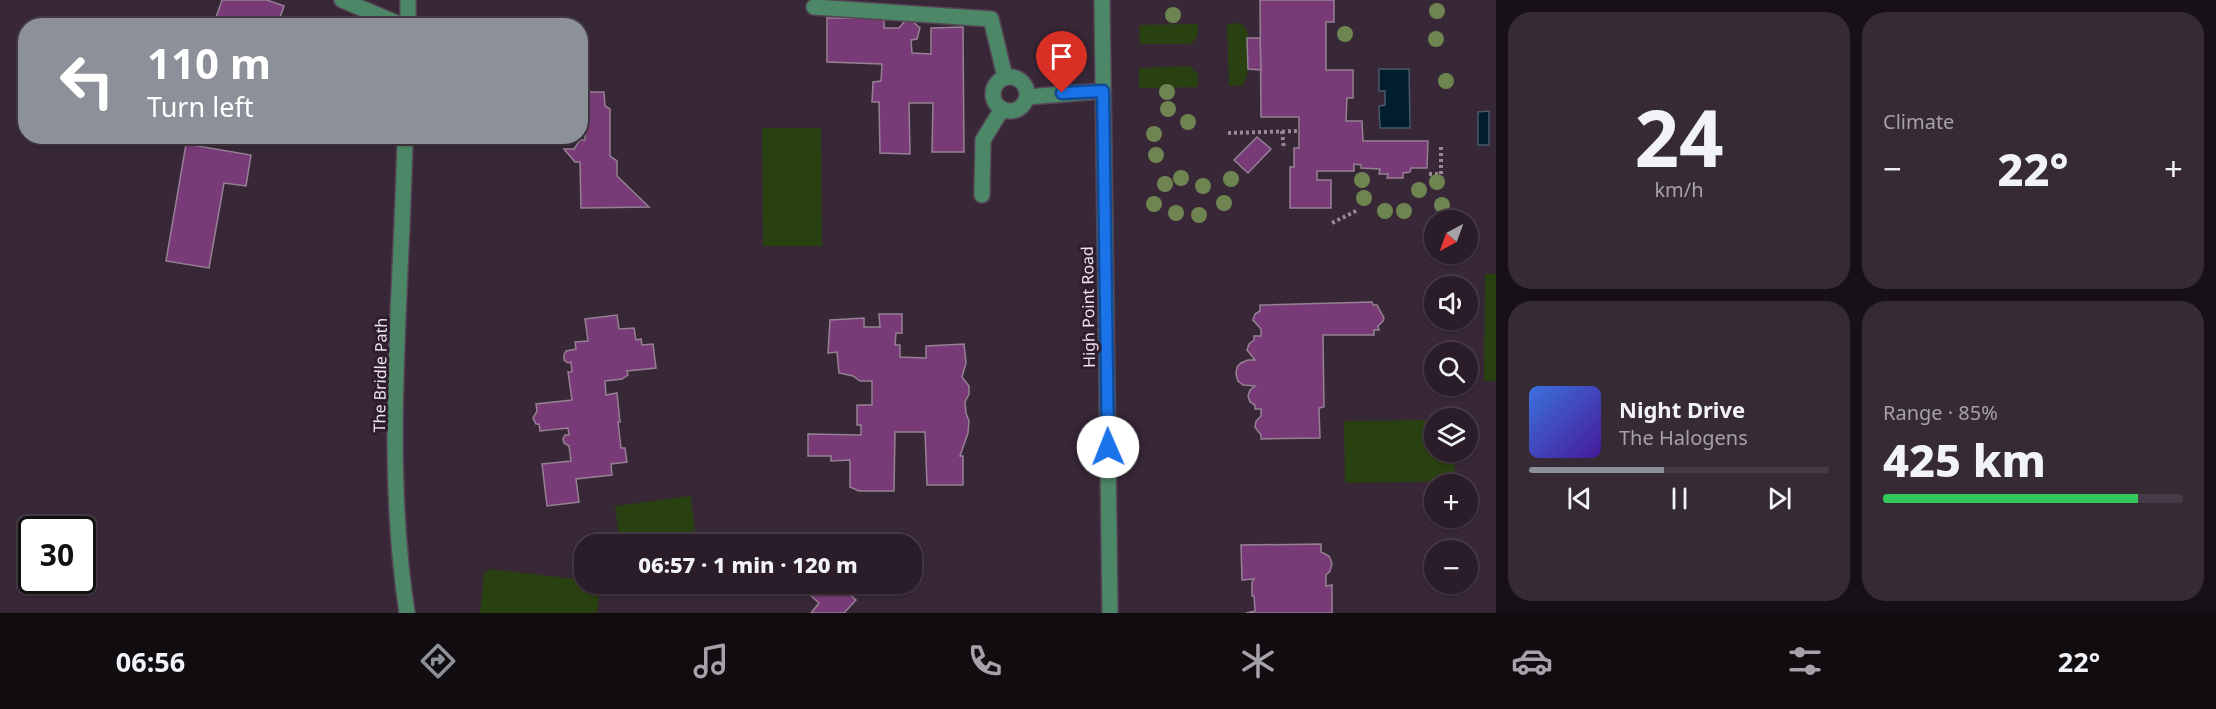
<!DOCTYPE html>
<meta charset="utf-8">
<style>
body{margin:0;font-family:"Noto Sans",sans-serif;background:#362a35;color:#f1f3f6;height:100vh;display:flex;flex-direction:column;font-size:22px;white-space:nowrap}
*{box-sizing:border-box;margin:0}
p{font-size:20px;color:#a5a2a8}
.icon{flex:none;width:33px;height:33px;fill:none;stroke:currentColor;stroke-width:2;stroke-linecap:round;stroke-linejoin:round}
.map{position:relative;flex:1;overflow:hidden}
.sheet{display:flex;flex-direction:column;gap:12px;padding:12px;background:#171017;width:720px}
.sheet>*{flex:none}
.banner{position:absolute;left:18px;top:18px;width:570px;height:126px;border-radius:24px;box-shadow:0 2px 4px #0004,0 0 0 2px #463b46;background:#8c9099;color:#fff;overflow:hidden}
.needle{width:39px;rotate:221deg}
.tools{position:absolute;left:1424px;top:210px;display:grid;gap:12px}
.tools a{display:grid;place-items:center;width:54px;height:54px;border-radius:50%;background:#2a1d29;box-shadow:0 2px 4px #0004,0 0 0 2px #463b46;font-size:30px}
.speed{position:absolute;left:18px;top:516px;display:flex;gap:12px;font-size:30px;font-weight:700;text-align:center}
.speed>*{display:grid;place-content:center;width:78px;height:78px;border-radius:50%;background:#2a1d29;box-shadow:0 2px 4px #0004,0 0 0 2px #463b46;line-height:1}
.speed .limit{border:3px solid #111;border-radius:9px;background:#fff;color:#111}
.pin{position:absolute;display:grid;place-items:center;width:51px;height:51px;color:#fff;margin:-62px -26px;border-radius:50% 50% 50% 0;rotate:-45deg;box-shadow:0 0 6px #0007}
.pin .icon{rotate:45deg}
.me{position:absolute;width:66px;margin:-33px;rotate:359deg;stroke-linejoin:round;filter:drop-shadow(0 0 4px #0008)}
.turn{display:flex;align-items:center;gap:21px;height:126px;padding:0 30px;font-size:27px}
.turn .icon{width:78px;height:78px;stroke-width:2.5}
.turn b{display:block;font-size:42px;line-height:51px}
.big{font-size:45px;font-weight:800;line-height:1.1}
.sheet .card{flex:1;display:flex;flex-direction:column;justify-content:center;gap:9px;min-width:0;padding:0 21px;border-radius:24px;background:#362a35}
.sheet .dial{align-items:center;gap:0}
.dial b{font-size:78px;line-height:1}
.song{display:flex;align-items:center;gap:18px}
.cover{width:72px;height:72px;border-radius:9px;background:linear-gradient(135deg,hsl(220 70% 55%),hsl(260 70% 35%))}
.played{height:6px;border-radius:3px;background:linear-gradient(90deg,#8c9099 45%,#463b46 45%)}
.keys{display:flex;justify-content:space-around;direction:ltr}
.heat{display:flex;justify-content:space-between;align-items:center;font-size:33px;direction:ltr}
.charge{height:9px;border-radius:4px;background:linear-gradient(90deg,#34c759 85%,#463b46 0)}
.sheet .tiles{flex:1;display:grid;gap:12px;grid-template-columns:repeat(2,1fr)}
.trip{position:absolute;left:574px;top:534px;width:348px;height:60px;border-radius:24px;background:#2a1d29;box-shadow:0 2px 4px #0004,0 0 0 2px #463b46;font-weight:800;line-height:60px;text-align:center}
.menu{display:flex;height:96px;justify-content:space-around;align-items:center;background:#110c10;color:#a5a2a8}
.menu .icon{width:42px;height:42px}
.menu .on{color:#8c9099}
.menu b{font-size:27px;color:#f1f3f6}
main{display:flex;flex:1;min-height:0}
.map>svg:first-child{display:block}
.green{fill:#294010}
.water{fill:#001e2e;stroke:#485968;stroke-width:1.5}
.building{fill:#793b77;stroke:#958193;stroke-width:1.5}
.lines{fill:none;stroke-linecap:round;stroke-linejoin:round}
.minor-casing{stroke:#554554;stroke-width:18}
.path{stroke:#968895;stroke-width:4;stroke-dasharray:3 3;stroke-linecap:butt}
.minor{stroke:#4c8767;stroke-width:15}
.tree{fill:#6f8551}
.route-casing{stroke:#114b97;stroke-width:15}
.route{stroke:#1a73e8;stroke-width:10}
.labels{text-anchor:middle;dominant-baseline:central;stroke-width:6;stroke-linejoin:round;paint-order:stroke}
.street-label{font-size:16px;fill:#efe4ee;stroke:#2e1e2d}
</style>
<main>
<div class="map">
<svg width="1496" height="613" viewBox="0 0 1496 613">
<rect width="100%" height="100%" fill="#382737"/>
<g class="green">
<path d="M1242,23C1256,41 1250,65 1244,85L1229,86L1227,24Z"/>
<path d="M1198,24C1198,33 1199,40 1189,44H1140L1139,25Z"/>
<path d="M1190,66L1198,74V87L1139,88V68Z"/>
<path d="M762,128H821L822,246H763Z"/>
<path d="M1485,274H1496V381H1484Z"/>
<path d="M1434,420V452H1454L1455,481L1345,483L1344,421Z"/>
<path d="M691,496L695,531L620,541L615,506Z"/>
<path d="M489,569L585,580V584H597L600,588L597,613H480L484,574Z"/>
</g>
<g class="water">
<path d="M1379,69H1409L1410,128H1380L1379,106L1385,105V91H1379Z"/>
<path d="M1489,111V145H1478V112Z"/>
</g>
<g class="building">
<path d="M222,0H267L284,6L277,26H213Z"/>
<path d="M1260,0H1334V22H1326V70H1353V98H1347L1346,121H1362L1363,141H1428L1427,168H1411L1410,172L1403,173V178H1387L1388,174H1379L1380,169L1361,168V165L1354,164V171H1317V180H1331V208H1290V167H1294V148H1299V117H1261Z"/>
<path d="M827,18H884V28H899L904,22L911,20L920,28L917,39L911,40L912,53L931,54V28L963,27L964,152H932L933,103H909L910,154L880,153L879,102H872L873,82L881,81L882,64L827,62Z"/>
<path d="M1247,38H1260L1261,70L1248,69Z"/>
<path d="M580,92H604L605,106L610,109V156L617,161V176L649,207L581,208L580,162H575L564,149H574L580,140H585V124H580Z"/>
<path d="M1257,137L1271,149L1248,173L1234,160Z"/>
<path d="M186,144L251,155L246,186L224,183L209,268L166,261Z"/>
<path d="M1372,302L1373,305H1377L1384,318L1383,321L1378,326L1379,330H1374V335H1323L1324,407L1319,408L1320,438L1261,439V435L1255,427L1256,421L1261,416V409H1255V405L1250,402L1248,396L1250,390L1255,386L1243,385L1238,381L1236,374L1237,367L1241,363L1248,360H1255L1247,350L1249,344L1254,340V336H1261V329L1253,320L1255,314L1260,311V305Z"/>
<path d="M879,314H902V333H896L895,345H900V357L926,358V346L964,344L966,363L962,377L969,386V394L965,402L966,413L969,421L968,433L960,456H963V485H927L925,432H895L894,491H859L850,487V460L831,461V456H808V434L861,435V425H857V405H872V381H860L853,376L839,373L837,352L828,353L830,320L864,318V327H880Z"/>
<path d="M617,315L619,329L634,328L636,340L641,339L642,345L653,344L656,368L627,371L628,375L622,379L605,381L606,395L617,393L620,422H618L621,448H625L627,462L611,464L612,475L576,479L579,502L547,506L542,464L571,461L569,446L564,443L563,439L565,435H569L568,428L540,431L539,424H536L533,418L537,411L536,404L572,400L568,372H572L571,362L568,363L564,360V355L566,351L576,349L575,342L588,341L585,319Z"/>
<path d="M1321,544V552L1329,556L1332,563L1330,571L1326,575V586L1332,585V613H1246L1255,611L1254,596H1252V582L1254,579L1242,580L1241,545Z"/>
<path d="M829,584H838L856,600L844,613H811L819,603L810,595L815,589L820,594Z"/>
</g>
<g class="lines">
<g class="minor-casing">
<g id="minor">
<path d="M342,0L404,26"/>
<path d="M408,0V26"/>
<path d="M1102,0L1110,613"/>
<path d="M814,7L991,19L1005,77"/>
<circle cx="1010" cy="94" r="17"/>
<path d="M1027,97L1103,91"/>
<path d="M405,136C402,294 383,456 407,613"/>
<path d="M982,195L983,140L1002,109"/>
</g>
</g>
<g class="path">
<path d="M1282,131L1284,149"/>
<path d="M1228,133L1299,131"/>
<path d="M1429,174H1441V144"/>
<path d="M1332,223L1358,210"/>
</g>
<use href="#minor" class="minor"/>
</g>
<g class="tree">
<circle cx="1437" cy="11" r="8"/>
<circle cx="1173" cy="15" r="8"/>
<circle cx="1345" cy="34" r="8"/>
<circle cx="1436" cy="39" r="8"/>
<circle cx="1446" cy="81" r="8"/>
<circle cx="1167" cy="92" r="8"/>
<circle cx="1168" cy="109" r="8"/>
<circle cx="1188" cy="122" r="8"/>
<circle cx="1154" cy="134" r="8"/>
<circle cx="1156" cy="155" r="8"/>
<circle cx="1181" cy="178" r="8"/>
<circle cx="1231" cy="179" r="8"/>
<circle cx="1362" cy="180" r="8"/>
<circle cx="1437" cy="182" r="8"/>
<circle cx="1165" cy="184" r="8"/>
<circle cx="1203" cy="186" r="8"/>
<circle cx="1419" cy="190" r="8"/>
<circle cx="1364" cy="198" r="8"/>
<circle cx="1224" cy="203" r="8"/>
<circle cx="1154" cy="204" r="8"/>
<circle cx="1442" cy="205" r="8"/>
<circle cx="1385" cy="211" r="8"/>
<circle cx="1404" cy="211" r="8"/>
<circle cx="1176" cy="213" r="8"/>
<circle cx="1199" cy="215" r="8"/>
</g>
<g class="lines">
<g class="route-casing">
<path id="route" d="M1062,93L1103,91L1108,447"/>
</g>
<use href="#route" class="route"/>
</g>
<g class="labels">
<g class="street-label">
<text transform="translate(1088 307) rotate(-91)">High Point Road</text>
<text transform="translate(380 375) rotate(-89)">The Bridle Path</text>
</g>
</g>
</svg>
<div class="tools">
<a><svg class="needle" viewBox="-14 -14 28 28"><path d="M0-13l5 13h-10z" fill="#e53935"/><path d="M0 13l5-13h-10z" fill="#a5a2a8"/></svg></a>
<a><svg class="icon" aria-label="sound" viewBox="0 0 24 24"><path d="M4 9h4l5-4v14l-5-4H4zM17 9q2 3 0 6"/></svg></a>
<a><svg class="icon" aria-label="search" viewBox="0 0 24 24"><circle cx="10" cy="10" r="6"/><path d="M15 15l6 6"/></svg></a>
<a><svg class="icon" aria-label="layers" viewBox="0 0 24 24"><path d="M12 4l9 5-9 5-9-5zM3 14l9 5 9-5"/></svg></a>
<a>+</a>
<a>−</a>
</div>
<div class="speed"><div class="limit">30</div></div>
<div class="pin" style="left:1062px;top:93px;background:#d93025"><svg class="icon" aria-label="arrive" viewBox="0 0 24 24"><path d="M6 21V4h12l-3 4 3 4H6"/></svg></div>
<svg class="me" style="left:1108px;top:447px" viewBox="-20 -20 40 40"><circle r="19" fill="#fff"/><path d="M0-13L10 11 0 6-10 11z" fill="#1a73e8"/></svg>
<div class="trip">06:57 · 1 min · 120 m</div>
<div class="banner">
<div class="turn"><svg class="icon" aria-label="left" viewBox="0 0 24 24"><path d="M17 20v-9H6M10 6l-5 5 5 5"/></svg><div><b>110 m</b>Turn left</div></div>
</div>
</div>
<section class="sheet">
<div class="tiles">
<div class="card dial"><b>24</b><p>km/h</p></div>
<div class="card"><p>Climate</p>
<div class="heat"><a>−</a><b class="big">22°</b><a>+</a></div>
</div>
<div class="card">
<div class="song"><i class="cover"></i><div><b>Night Drive</b><p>The Halogens</p></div></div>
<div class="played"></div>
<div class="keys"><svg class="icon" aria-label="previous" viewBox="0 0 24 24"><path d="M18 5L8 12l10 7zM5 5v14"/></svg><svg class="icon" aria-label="pause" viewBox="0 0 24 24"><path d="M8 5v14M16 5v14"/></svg><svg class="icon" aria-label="next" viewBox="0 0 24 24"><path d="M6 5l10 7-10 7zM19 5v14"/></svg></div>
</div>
<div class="card"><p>Range · 85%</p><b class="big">425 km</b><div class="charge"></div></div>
</div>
</section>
</main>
<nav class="menu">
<b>06:56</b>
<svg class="icon on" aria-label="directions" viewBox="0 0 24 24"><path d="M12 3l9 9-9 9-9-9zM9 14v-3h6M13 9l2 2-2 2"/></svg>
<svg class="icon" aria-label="music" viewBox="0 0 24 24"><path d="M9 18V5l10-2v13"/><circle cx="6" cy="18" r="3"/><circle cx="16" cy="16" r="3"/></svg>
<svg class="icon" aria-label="phone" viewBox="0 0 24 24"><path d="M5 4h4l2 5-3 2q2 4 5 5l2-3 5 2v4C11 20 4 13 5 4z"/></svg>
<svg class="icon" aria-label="climate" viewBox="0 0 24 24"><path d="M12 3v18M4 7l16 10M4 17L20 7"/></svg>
<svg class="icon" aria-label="car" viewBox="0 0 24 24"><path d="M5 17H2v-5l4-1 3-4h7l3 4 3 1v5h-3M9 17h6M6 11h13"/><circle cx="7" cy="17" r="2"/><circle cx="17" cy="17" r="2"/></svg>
<svg class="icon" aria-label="filters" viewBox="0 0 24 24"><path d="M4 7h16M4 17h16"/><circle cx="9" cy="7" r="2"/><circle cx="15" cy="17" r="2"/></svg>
<b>22°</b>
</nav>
